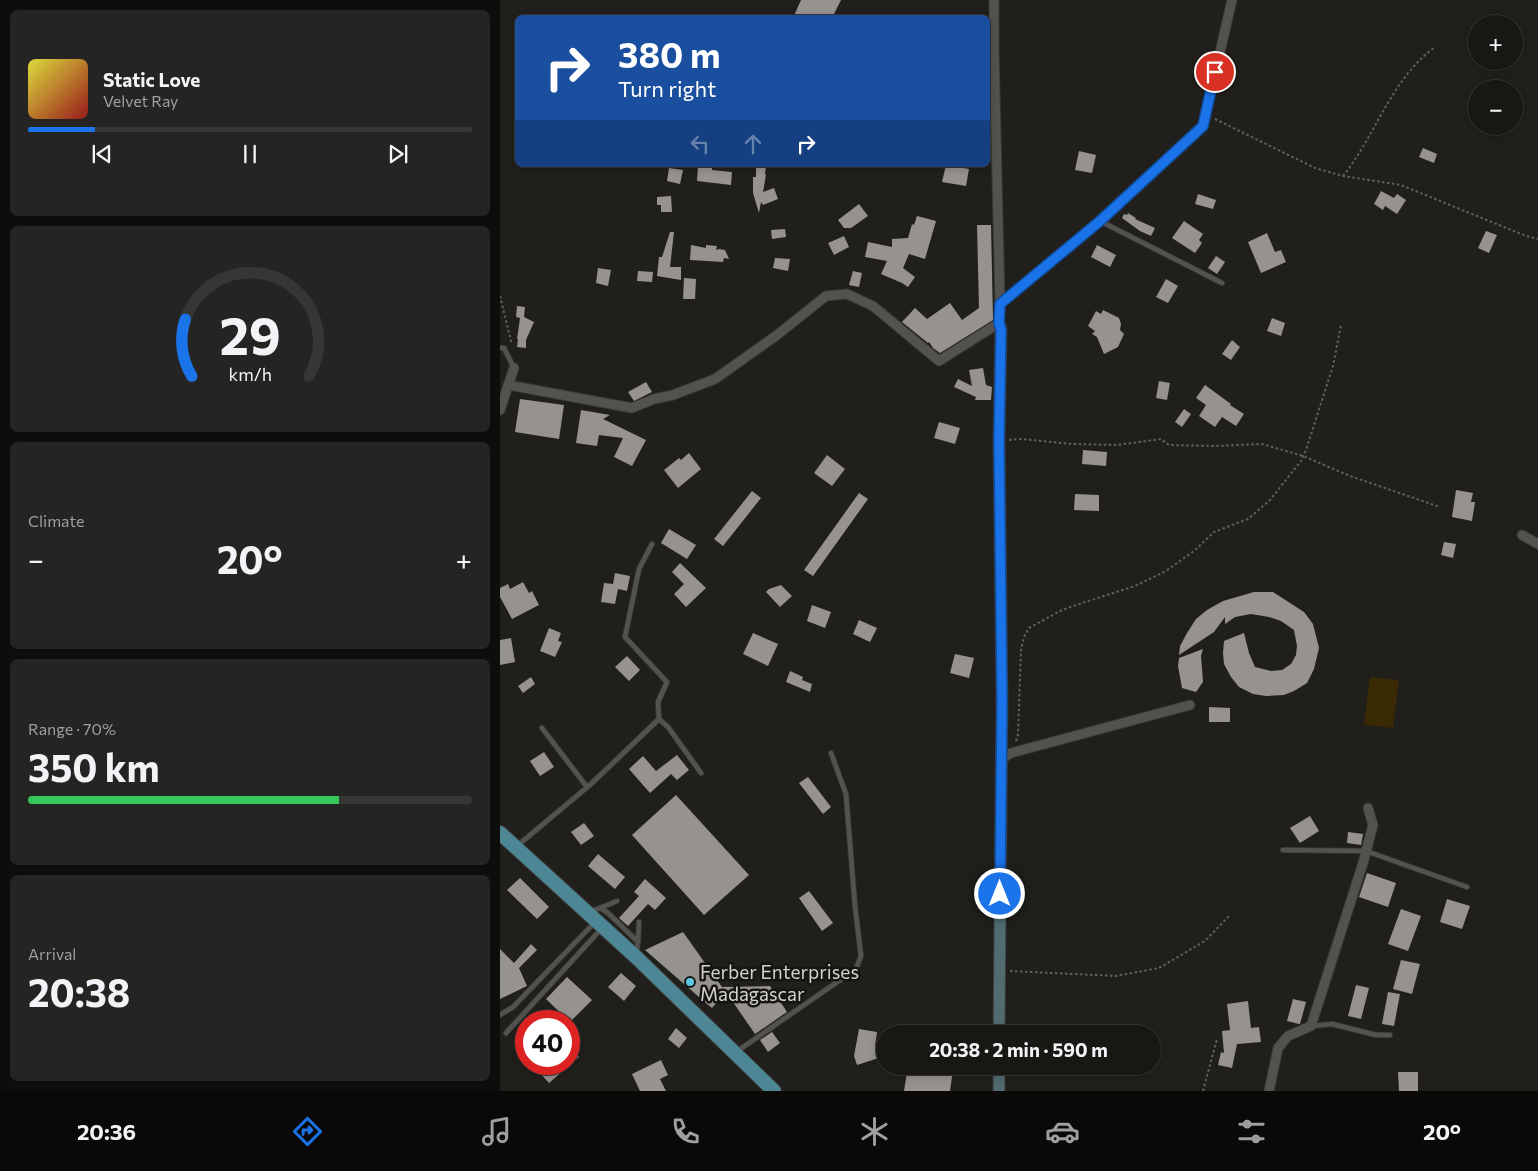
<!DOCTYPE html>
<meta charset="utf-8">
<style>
body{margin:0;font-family:Commissioner,sans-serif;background:#252422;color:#f1f3f6;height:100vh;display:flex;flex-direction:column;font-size:19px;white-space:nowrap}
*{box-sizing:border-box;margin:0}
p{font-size:16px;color:#9f9fa0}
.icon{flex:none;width:28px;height:28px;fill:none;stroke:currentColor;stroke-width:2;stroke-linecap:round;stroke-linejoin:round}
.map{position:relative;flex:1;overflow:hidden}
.details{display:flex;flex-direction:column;gap:10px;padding:10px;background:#0d0d0b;width:500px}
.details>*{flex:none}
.hud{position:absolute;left:15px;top:15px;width:475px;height:152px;border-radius:8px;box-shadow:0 2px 8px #0003,0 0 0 1px #363634;background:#1a4fa0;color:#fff;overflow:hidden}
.fabs{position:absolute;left:968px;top:15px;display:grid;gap:10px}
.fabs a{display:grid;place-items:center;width:55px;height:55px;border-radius:50%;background:#181714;box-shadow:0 2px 8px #0003,0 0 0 1px #363634;font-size:25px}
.speed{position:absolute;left:15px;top:1010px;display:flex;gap:10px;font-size:25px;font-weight:700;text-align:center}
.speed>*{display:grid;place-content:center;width:65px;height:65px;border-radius:50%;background:#181714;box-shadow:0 2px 8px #0003,0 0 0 1px #363634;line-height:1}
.speed .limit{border:8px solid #d22;background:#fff;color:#111}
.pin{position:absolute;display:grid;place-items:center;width:42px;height:42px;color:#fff;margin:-21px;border:2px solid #fff;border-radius:50%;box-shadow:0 1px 5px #0007}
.me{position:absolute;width:55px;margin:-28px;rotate:0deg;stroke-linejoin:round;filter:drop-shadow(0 0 4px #0008)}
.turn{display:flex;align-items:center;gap:18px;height:105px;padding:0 20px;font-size:22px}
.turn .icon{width:65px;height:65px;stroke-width:2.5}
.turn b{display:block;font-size:35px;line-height:42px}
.lanes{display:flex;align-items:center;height:48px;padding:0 20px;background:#0003;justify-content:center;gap:25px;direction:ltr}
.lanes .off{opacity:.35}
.big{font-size:38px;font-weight:700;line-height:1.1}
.details .card{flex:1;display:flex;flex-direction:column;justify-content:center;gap:8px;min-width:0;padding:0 18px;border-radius:8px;background:#252422}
.details .dial{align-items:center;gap:0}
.dial svg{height:130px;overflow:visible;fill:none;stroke:#363634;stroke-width:7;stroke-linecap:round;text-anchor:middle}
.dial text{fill:#f1f3f6;stroke:none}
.song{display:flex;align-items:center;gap:15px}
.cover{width:60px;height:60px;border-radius:8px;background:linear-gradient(135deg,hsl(60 70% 55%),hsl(0 70% 35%))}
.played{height:5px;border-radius:2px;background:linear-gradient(90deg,#1a73e8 15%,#363634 15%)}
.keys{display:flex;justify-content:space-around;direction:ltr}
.heat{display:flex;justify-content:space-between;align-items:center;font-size:28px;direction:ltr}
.charge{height:8px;border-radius:4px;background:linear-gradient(90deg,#34c759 70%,#363634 0)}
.trip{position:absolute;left:376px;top:1025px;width:285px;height:50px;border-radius:25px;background:#181714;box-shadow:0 2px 8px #0003,0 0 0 1px #363634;font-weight:700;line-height:50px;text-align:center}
.menu{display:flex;height:80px;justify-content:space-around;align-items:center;background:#0a0908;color:#9f9fa0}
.menu .icon{width:35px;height:35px}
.menu .current{color:#1a73e8}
.menu b{font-size:22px;color:#f1f3f6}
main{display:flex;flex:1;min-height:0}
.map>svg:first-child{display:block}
.green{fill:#392a03}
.building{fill:#96938f}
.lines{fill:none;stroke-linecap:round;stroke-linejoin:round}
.lane-casing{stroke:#3a3936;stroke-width:6}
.street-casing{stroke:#3a3936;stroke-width:11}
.secondary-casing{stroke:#3a3936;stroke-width:13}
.primary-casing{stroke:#3a3936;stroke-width:16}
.path{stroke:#61605d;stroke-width:2;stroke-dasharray:2.5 2.5;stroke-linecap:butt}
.lane{stroke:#54524e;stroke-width:4.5}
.street{stroke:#54524e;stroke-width:9}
.secondary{stroke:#506c71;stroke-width:11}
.primary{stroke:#4d8695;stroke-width:14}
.route-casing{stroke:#114b97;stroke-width:12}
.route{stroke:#1a73e8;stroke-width:9}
.poi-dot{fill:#5bc8e6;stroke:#171512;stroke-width:2}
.labels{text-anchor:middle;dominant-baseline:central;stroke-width:5;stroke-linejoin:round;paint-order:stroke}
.poi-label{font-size:19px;fill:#d3d2d0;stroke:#171512;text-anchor:start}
</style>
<main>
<section class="details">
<div class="card">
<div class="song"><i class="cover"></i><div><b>Static Love</b><p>Velvet Ray</p></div></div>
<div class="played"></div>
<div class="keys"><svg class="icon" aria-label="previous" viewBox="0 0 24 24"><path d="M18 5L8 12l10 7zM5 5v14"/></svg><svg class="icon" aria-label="pause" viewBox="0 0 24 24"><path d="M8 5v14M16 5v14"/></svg><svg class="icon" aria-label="next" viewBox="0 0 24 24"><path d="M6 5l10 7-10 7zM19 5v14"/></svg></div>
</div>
<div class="card dial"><svg viewBox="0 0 100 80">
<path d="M14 69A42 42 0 1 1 86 69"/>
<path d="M14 69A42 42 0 0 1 10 34" stroke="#1a73e8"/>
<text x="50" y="56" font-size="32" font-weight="700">29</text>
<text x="50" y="72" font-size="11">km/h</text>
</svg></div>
<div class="card"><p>Climate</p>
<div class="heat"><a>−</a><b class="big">20°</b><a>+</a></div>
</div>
<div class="card"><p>Range · 70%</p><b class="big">350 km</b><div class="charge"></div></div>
<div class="card"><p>Arrival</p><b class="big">20:38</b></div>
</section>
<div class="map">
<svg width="1038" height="1091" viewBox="0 0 1038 1091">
<rect width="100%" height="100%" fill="#201f1b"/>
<path class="green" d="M870,677L899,680L893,728L864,725Z"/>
<g class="building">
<path d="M301,0H341L332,18H293Z"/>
<path d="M923,148L937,154L934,163L919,157Z"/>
<path d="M579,151L596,155L592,173L575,170Z"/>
<path d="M256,165H266L265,174L266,175L263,192L274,188L278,199L263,205L261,202L259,213L253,193V177H256Z"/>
<path d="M446,165L469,169L466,186L442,182Z"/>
<path d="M198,166L212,167V170L232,172L231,185L197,181Z"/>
<path d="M169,168L183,170L180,184L167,181Z"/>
<path d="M881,191L894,198L897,194L906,200L897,214L885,206L883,210L874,204Z"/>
<path d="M698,194L716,200L713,209L695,204Z"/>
<path d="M171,196L172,212H161V205H157V197Z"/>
<path d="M359,204L368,216L351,228H344L338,220Z"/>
<path d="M628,213L636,218L635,219L655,228L651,236L640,231L622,218L624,214L627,215Z"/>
<path d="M417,216L436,221L425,259L409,254L403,268L415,277L408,287L402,283L381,274L387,261L365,257L368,242L392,247V239L408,238L412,224L414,225Z"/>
<path d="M684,221L703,234L699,240L702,243L695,253L672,238Z"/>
<path d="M477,225H491L493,320L440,353L433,348L429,342L428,343L402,322L415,308L427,319L450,303L462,320L479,308Z"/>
<path d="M285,229L286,237L272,239L271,230Z"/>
<path d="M986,231L997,235L989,253L978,248Z"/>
<path d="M170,232H174L170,267H181V280L157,276L159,257H162Z"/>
<path d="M767,233L775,252L781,250L786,262L761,273L748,242Z"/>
<path d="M344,236L349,247L334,255L328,243Z"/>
<path d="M191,245L206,248V245L217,246L216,250L219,249L225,250L229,259L224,258L223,262L190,260Z"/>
<path d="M597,245L616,255L610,267L591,257Z"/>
<path d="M716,256L725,262L717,274L708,268Z"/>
<path d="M275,258L290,259L288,271L273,268Z"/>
<path d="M98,268L111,270L108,286L96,283Z"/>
<path d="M138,271L153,272L152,282L137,281Z"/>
<path d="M353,271L362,273L359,287L349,285Z"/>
<path d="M184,278L196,279L195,299H183Z"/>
<path d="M666,279L678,286L668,303L656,297Z"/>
<path d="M17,306L25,307L24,317L34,322L26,340V348L17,347L18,339H17L20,318L16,317Z"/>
<path d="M603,310L619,318L621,324L620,330L624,334L618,347L604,354L597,337L592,334L595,331L588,326L596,311L601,314Z"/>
<path d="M772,318L785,323L781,336L767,331Z"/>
<path d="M732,340L740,347L731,360L722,354Z"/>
<path d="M483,368L486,385L492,387L491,400H475L476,397L454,387L458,379L472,386L469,370Z"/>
<path d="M659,381L670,383L667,400L656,398Z"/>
<path d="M146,382L152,392L134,401L128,392Z"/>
<path d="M705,385L731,404L730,405L744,414L736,426L722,417L715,427L699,416L706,405L696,398Z"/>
<path d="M20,399L64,405L59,439L15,432Z"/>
<path d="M684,409L691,414L682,427L675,422Z"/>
<path d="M81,410L110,415L103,419L146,440L132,466L114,457L123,438L99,435L97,446L76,443Z"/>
<path d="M439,422L460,428L455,444L434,438Z"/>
<path d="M583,450L607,452L606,466L582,464Z"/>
<path d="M189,453L201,469L178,488L164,470L179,458L181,460Z"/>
<path d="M327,455L345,469L332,486L314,473Z"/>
<path d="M956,490L973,493L971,502H975L972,521L952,517Z"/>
<path d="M252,491L261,498L223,546L214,539Z"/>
<path d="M359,493L368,499L313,576L304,570Z"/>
<path d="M575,494L599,495V511L574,510Z"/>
<path d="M169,529L196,545L187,559L161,543Z"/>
<path d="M944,542L956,544L953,558L941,555Z"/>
<path d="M180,563L206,588L186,607L174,594L184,584L172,572Z"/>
<path d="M115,573L130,576L127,591L118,589L115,604L101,602L104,583L113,584Z"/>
<path d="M23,582L29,593L32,591L39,605L12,619L0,597V588L8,584L10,589Z"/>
<path d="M281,585L292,596L280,607L266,592L269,589Z"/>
<path d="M754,592H773L804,612L813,624L819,648L814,669L807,683L794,691L784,695L766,696L753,694L739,687L731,677L724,664L723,653L724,641L744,633L749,653L755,667L771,671L782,670L791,664L796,655L797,646L794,630L781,621L769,617L751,614L735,617L725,624V617L714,632L679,655L680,646L687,633L696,619L707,610L723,601Z"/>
<path d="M312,605L331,612L325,628L307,621Z"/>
<path d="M359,620L377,628L370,642L353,634Z"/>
<path d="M49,628L61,633L58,641L62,642L55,657L40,651Z"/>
<path d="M253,633L278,644L268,666L243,654Z"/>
<path d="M11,638L15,662L0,665V640Z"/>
<path d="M703,649L701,656L703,682L696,692L682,688L678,666L679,658Z"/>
<path d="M455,654L474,658L469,678L450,673Z"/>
<path d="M127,656L140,670L129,681L115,667Z"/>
<path d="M290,671L303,677L302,680L312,684L310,692L286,682Z"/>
<path d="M31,677L35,684L23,693L18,686Z"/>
<path d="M709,707L730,708V722H709Z"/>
<path d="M44,752L54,767L40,776L30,761Z"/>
<path d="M177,755L189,770L177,780L171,774L150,793L129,769L143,756L156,771Z"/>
<path d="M308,777L331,807L323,814L299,783Z"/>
<path d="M176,795L249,875L204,915L132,835Z"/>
<path d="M810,816L819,831L800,843L790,828Z"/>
<path d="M84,823L94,836L81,845L71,832Z"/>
<path d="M848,832L863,834L861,845L847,843Z"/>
<path d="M98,854L125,877L115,889L88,866Z"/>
<path d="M867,873L896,883L888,907L859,897Z"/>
<path d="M20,878L49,907L37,919L7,890Z"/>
<path d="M145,879L166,898L155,910L148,904L128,926L119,918L139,896L134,892Z"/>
<path d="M309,891L333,923L322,931L299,898Z"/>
<path d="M947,899L970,906L962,929L940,922Z"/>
<path d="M901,909L921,916L908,951L888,944Z"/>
<path d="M183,932L222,987L270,986L287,1012L255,1034L226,992L212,1008L207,1004L145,950Z"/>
<path d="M31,944L37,950L19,968L27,986L0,999V949L14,963Z"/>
<path d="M901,960L920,964L912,994L893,989Z"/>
<path d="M121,973L136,986L124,1001L108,987Z"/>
<path d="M67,977L92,1000L70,1022L46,999Z"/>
<path d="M856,985L869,988L861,1019L848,1016Z"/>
<path d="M888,992L900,994L894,1026L882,1024Z"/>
<path d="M793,999L806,1002L800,1024H799L787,1021Z"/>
<path d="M748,1001L751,1028L759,1027L761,1042L737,1044L732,1068L718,1065L721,1052L724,1053L722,1031L730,1030L727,1004Z"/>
<path d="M589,1024L608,1026L607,1034H588Z"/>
<path d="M176,1028L187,1038L179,1048L168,1039Z"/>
<path d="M359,1029L377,1032L375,1046L385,1042V1056L357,1065L354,1056Z"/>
<path d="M272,1032L280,1043L268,1052L260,1040Z"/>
<path d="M69,1046L79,1057L49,1083L32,1064H69Z"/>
<path d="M161,1060L168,1075L160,1079L166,1091H140L132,1074Z"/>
<path d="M408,1066H421L453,1070L450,1091H404Z"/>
<path d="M898,1072H918V1091H899Z"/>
</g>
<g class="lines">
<g class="lane-casing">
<g id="lane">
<path d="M600,221L722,283"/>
<path d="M0,348H4L14,368"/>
<path d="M159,719L168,727L201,773"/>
<path d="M42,728L87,787"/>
<path d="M17,846L91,784L159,719L158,702L167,682L125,637L139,569L152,544"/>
<path d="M783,850L866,851L967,887"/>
<path d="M100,908L117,901"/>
<path d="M89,912L100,908L108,913L138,942L136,953"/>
<path d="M138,942L139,922"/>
<path d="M0,1015L13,1007L95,922"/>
<path d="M812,1026L832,1024L876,1035H890"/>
<path d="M6,1033L102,928"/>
<path d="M236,1052L356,969L361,956L355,906L346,794L331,753"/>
</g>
</g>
<g class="street-casing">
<g id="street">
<path d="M500,304L600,221L703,126L732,0"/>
<path d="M8,385L132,408L154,399L173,395L215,379L277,335L326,296L347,294L373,306L439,361L499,323L500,304L494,51V0"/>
<path d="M0,410L14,368"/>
<path d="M1022,535L1038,544"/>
<path d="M502,759L511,753L690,705"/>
<path d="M769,1091L778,1048L788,1036L811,1026L863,863L873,825L868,808"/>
</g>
</g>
<g class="secondary-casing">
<g id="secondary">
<path d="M499,323L501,330L499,440L502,700L499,1034"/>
<path d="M499,1091V1066"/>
</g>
</g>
<g class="primary-casing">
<path id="primary" d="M0,833L136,957L274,1091"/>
</g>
<g class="path">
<path d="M715,119L815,168L843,176L901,185L1026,236L1038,239"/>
<path d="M843,176C876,135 891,79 935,47"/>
<path d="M0,296L11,341L10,344"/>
<path d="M509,440L521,439L571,444L617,445L661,439L669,445L715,446L762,444L803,456L850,476L940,507"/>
<path d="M516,741L518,735L521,649L524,637L529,628L562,610L579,604L635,586L666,571L694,551L714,532L748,519L770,500L801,461L806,450L833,366L841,325"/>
<path d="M510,971L616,976L659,968L705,941L730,915"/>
<path d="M703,1091L717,1039"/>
</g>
<use href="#lane" class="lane"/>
<use href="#street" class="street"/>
<use href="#secondary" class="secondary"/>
<use href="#primary" class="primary"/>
</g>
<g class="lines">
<g class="route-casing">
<path id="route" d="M500,894L502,700L499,440L501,330L499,323L500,304L600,221L703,126L715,72"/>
</g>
<use href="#route" class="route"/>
</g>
<circle class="poi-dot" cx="190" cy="982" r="5"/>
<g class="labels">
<g class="poi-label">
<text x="200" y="971">Ferber Enterprises<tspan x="200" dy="22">Madagascar</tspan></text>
</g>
</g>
</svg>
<div class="fabs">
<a>+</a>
<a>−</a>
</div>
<div class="speed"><div class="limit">40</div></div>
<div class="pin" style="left:715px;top:72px;background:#d93025"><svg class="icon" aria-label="arrive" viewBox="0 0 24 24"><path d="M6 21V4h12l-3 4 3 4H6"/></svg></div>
<svg class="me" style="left:500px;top:894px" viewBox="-20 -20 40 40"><circle r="17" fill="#1a73e8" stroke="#fff" stroke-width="3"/><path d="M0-11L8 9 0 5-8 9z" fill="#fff"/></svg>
<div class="trip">20:38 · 2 min · 590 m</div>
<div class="hud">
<div class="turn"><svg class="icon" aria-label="right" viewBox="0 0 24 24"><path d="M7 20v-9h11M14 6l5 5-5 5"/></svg><div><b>380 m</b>Turn right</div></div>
<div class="lanes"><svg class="icon off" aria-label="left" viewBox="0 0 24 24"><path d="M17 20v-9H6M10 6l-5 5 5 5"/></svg><svg class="icon off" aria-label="ahead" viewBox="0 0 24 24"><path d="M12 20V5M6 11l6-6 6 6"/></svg><svg class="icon" aria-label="right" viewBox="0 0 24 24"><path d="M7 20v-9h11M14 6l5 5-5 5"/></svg></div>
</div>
</div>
</main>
<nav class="menu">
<b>20:36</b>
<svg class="icon current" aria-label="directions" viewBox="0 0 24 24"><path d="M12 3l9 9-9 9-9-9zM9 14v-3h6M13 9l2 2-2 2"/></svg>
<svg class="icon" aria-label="music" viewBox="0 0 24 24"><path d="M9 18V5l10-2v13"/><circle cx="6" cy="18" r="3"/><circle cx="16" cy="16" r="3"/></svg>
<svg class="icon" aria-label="phone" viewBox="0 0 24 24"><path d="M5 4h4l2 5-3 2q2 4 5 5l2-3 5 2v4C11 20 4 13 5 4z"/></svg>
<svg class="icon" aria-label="climate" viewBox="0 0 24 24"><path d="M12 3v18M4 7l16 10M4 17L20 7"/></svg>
<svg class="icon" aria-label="car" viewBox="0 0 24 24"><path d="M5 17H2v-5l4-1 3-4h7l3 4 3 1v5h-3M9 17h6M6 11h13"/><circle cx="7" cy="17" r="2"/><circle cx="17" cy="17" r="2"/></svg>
<svg class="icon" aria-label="filters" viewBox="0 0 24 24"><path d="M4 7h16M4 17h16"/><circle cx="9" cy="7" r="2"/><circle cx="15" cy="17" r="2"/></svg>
<b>20°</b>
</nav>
